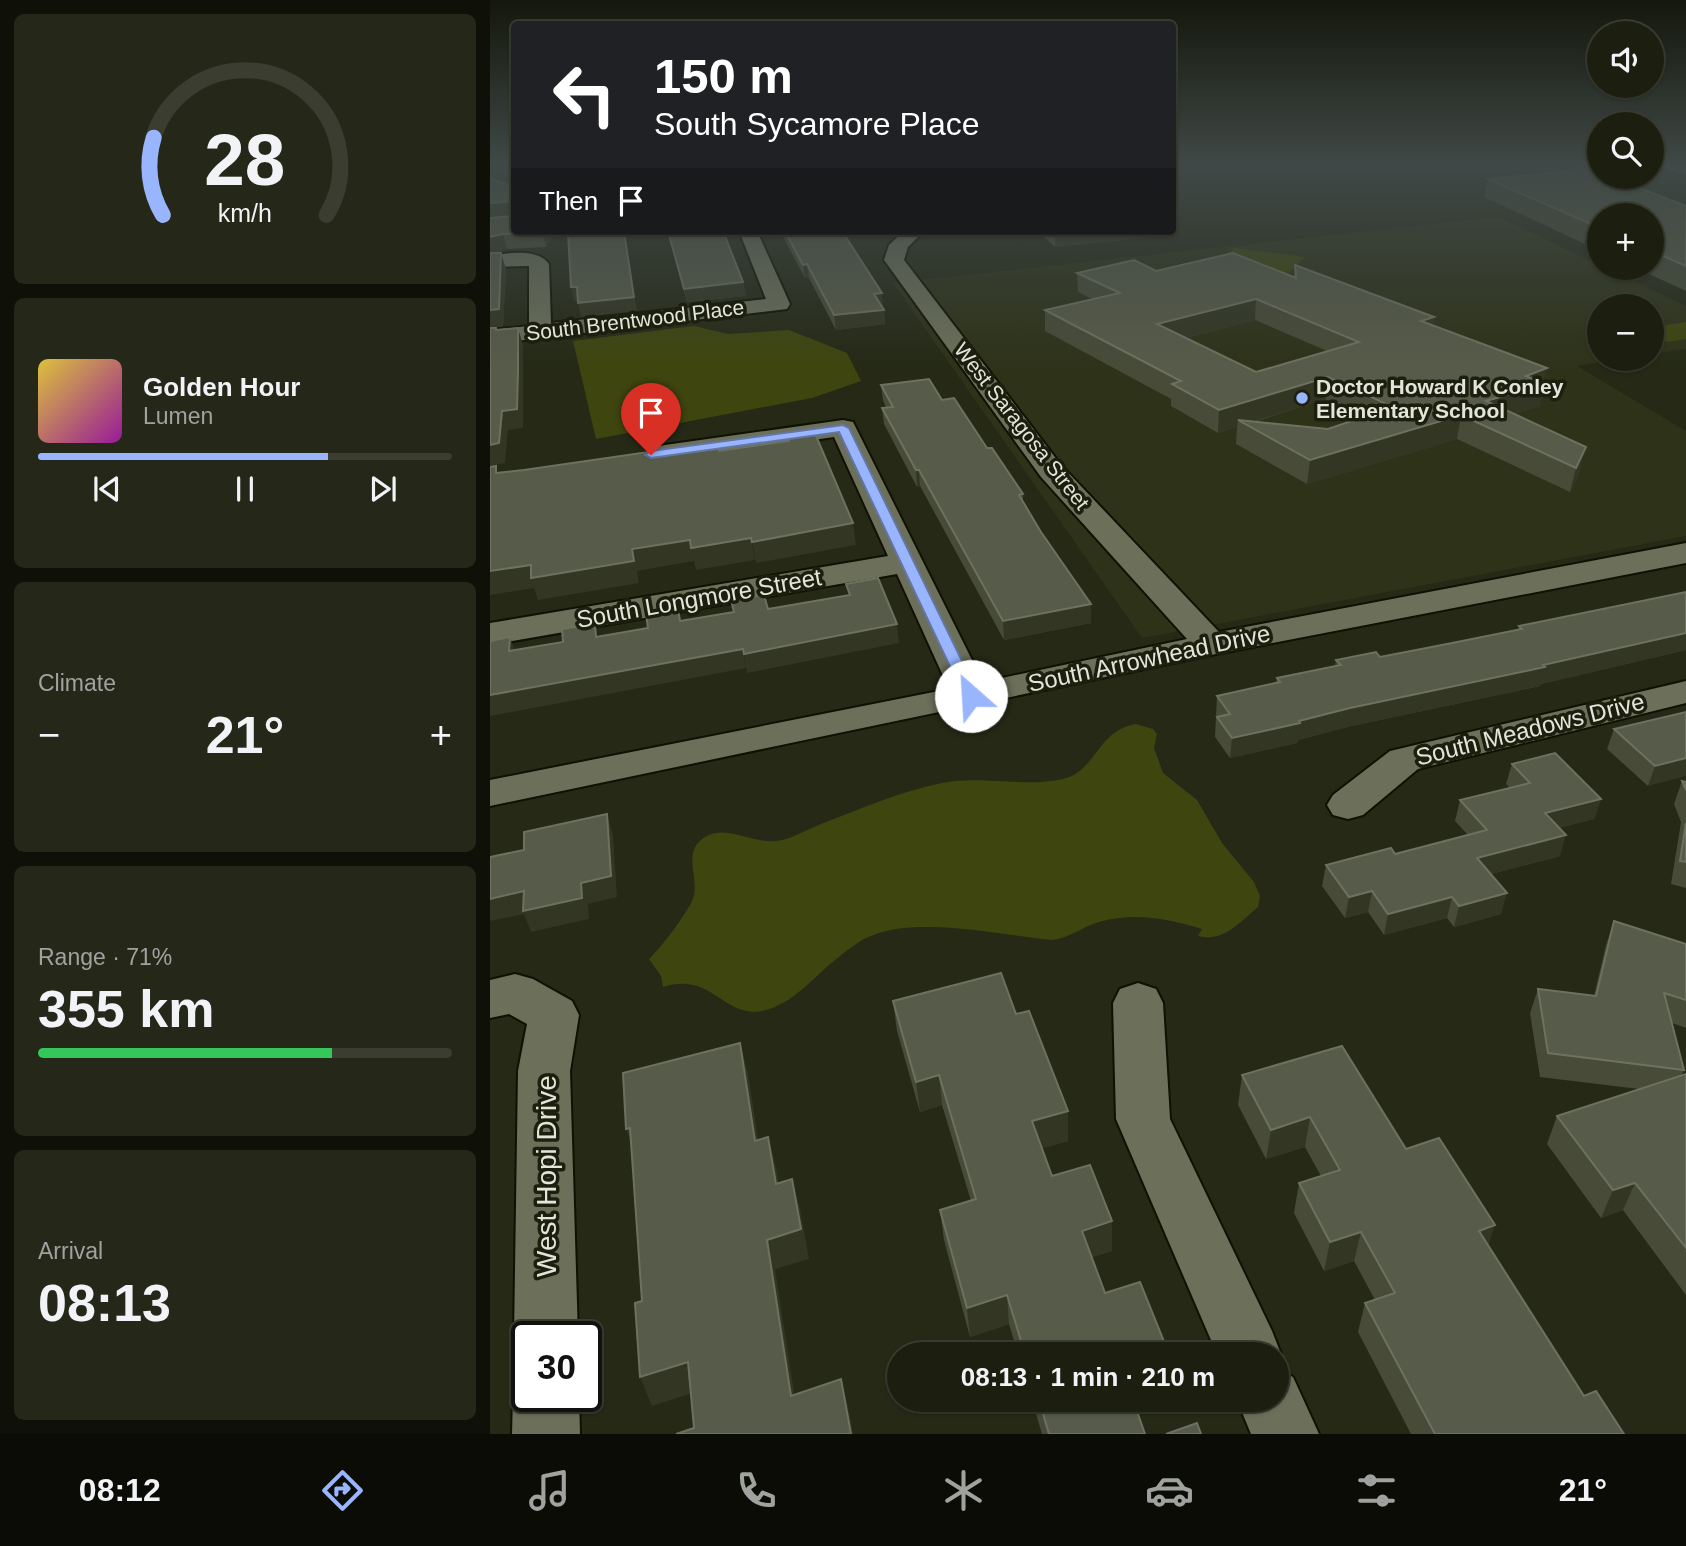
<!DOCTYPE html>
<meta charset="utf-8">
<style>
body{margin:0;font-family:Arial,sans-serif;background:#252719;color:#f1f3f6;height:100vh;display:flex;flex-direction:column;font-size:26px;white-space:nowrap}
*{box-sizing:border-box;margin:0}
p{font-size:23px;color:#a0a29f}
.icon{flex:none;width:38px;height:38px;fill:none;stroke:currentColor;stroke-width:2;stroke-linecap:round;stroke-linejoin:round}
.map{position:relative;flex:1;overflow:hidden}
.drawer{display:flex;flex-direction:column;gap:14px;padding:14px;background:#0f1109;width:490px}
.drawer>*{flex:none}
.hud{position:absolute;left:21px;top:21px;width:665px;height:214px;border-radius:7px;box-shadow:0 2px 5px #0004,0 0 0 2px #3a3d30;background:#202124;color:#fff;overflow:hidden}
.buttons{position:absolute;left:1097px;top:21px;display:grid;gap:14px}
.buttons a{display:grid;place-items:center;width:77px;height:77px;border-radius:50%;background:#1c1f10;box-shadow:0 2px 5px #0004,0 0 0 2px #3a3d30;font-size:35px}
.speed{position:absolute;left:21px;top:1321px;display:flex;gap:14px;font-size:35px;font-weight:700;text-align:center}
.speed>*{display:grid;place-content:center;width:91px;height:91px;border-radius:50%;background:#1c1f10;box-shadow:0 2px 5px #0004,0 0 0 2px #3a3d30;line-height:1}
.speed .limit{border:4px solid #111;border-radius:10px;background:#fff;color:#111}
.pin{position:absolute;display:grid;place-items:center;width:60px;height:60px;color:#fff;margin:-72px -30px;border-radius:50% 50% 50% 0;rotate:-45deg;box-shadow:0 0 7px #0007}
.pin .icon{rotate:45deg}
.me{position:absolute;width:77px;margin:-38px;rotate:334deg;stroke-linejoin:round;filter:drop-shadow(0 0 5px #0008)}
.turn{display:flex;align-items:center;gap:24px;height:147px;padding:0 28px;font-size:32px}
.turn .icon{width:91px;height:91px;stroke-width:2.5}
.turn b{display:block;font-size:49px;line-height:60px}
.then{display:flex;align-items:center;height:66px;padding:0 28px;background:#0003;gap:14px;font-size:26px}
.big{font-size:52px;font-weight:800;line-height:1.1}
.drawer .widget{flex:1;display:flex;flex-direction:column;justify-content:center;gap:10px;min-width:0;padding:0 24px;border-radius:10px;background:#252719}
.drawer .dial{align-items:center;gap:0}
.dial svg{height:182px;overflow:visible;fill:none;stroke:#3a3d30;stroke-width:7;stroke-linecap:round;text-anchor:middle}
.dial text{fill:#f1f3f6;stroke:none}
.song{display:flex;align-items:center;gap:21px}
.cover{width:84px;height:84px;border-radius:10px;background:linear-gradient(135deg,hsl(50 70% 55%),hsl(300 70% 35%))}
.played{height:7px;border-radius:4px;background:linear-gradient(90deg,#98b5fd 70%,#3a3d30 70%)}
.keys{display:flex;justify-content:space-around;direction:ltr}
.heat{display:flex;justify-content:space-between;align-items:center;font-size:38px;direction:ltr}
.charge{height:10px;border-radius:5px;background:linear-gradient(90deg,#34c759 71%,#3a3d30 0)}
.trip{position:absolute;left:397px;top:1342px;width:402px;height:70px;border-radius:35px;background:#1c1f10;box-shadow:0 2px 5px #0004,0 0 0 2px #3a3d30;font-weight:800;line-height:70px;text-align:center}
.tab-bar{display:flex;height:112px;justify-content:space-around;align-items:center;background:#0b0c06;color:#a0a29f}
.tab-bar .icon{width:49px;height:49px}
.tab-bar .active{color:#98b5fd}
.tab-bar b{font-size:32px;color:#f1f3f6}
main{display:flex;flex:1;min-height:0}
.map>svg:first-child{display:block}
.built{fill:#2e3219}
.green{fill:#3e450f}
.lines{fill:none;stroke-linecap:round;stroke-linejoin:round}
.minor-casing{stroke:#0f1102;stroke-width:4}
.minor{fill:#6c705b;fill-rule:evenodd}
.wall{fill:#474b38;fill-rule:evenodd}
.shaded-wall{fill:#323623}
.building{fill:#575b49;stroke:#6d7160;stroke-width:2;fill-rule:evenodd}
.route{fill:#98b5fd;stroke:#6376a4;stroke-width:2}
.poi-dot{fill:#98b5fd;stroke:#1c1f0d;stroke-width:2.5}
.labels{text-anchor:middle;dominant-baseline:central;stroke-width:7;stroke-linejoin:round;paint-order:stroke}
.far-street-label{font-size:21px;fill:#e2e5d9;stroke:#1c1f0d}
.far-poi-label{font-size:21px;font-weight:bold;fill:#e2e5d9;stroke:#1c1f0d;text-anchor:start}
.street-label{font-size:24px;fill:#e2e5d9;stroke:#1c1f0d}
.near-street-label{font-size:28px;fill:#e2e5d9;stroke:#1c1f0d}
</style>
<main>
<section class="drawer">
<div class="widget dial"><svg viewBox="0 0 100 80">
<path d="M14 69A42 42 0 1 1 86 69"/>
<path d="M14 69A42 42 0 0 1 10 35" stroke="#98b5fd"/>
<text x="50" y="56" font-size="32" font-weight="700">28</text>
<text x="50" y="72" font-size="11">km/h</text>
</svg></div>
<div class="widget">
<div class="song"><i class="cover"></i><div><b>Golden Hour</b><p>Lumen</p></div></div>
<div class="played"></div>
<div class="keys"><svg class="icon" aria-label="previous" viewBox="0 0 24 24"><path d="M18 5L8 12l10 7zM5 5v14"/></svg><svg class="icon" aria-label="pause" viewBox="0 0 24 24"><path d="M8 5v14M16 5v14"/></svg><svg class="icon" aria-label="next" viewBox="0 0 24 24"><path d="M6 5l10 7-10 7zM19 5v14"/></svg></div>
</div>
<div class="widget"><p>Climate</p>
<div class="heat"><a>−</a><b class="big">21°</b><a>+</a></div>
</div>
<div class="widget"><p>Range · 71%</p><b class="big">355 km</b><div class="charge"></div></div>
<div class="widget"><p>Arrival</p><b class="big">08:13</b></div>
</section>
<div class="map">
<svg width="1196" height="1434" viewBox="0 0 1196 1434">
<rect width="100%" height="100%" fill="#252916"/>
<path class="built" d="M1008,217L1109,265L1110,268H1116L1196,306V349L1162,354V306H1110V359H1131L1087,366L1196,431V536L652,638L403,283Z"/>
<g class="green">
<path d="M744,248L815,257L798,274L725,264Z"/>
<path d="M1196,322V339L1177,342L1162,334V327Z"/>
<path d="M204,326L238,334L299,330L357,353L371,381L322,398L106,439L83,341Z"/>
<path d="M646,724L663,729L667,734L664,748L673,773L707,800L732,843L764,882L770,896L768,907C750,922 733,943 708,936L712,929C675,918 641,911 603,924C588,930 578,938 562,940C511,935 427,916 381,936C370,940 359,949 350,956C325,975 303,1005 272,1011C233,1018 222,971 173,987L171,976L159,959C169,950 202,908 204,895C208,875 192,851 215,837C237,823 266,847 292,840C305,837 318,829 331,824C370,809 411,791 452,783C492,775 533,788 573,779C607,771 606,731 646,724Z"/>
</g>
<g class="lines">
<g class="minor-casing">
<g id="minor">
<path d="M1173,165H1196V175L1175,168Z"/>
<path d="M249,231H267L300,304L297,309L0,344V330L39,326V266L0,267V255C19,254 46,247 59,264L61,323L276,299Z"/>
<path d="M414,231H434L418,247L414,260L571,465L729,632L1196,543V563L721,655L0,806V780L459,689L407,574L0,645V623L398,556L344,437L175,461L165,459L161,453L165,447L175,445L353,420L363,422L493,682L697,639L551,477L397,264L394,260L399,245Z"/>
<path d="M1196,681V703L928,769L873,815L858,819L843,815L837,805L843,795L900,751Z"/>
<path d="M25,974L43,979L82,1001L89,1015L80,1071L88,1337H37V1360L34,1359L24,1337L28,1071L37,1024L19,1014L0,1018V980Z"/>
<path d="M648,983L666,989L673,1003L680,1119L782,1331L791,1354L788,1363V1354H727L626,1119L623,1003L630,989Z"/>
<path d="M788,1370L803,1377L829,1434H761L747,1400H788Z"/>
<path d="M37,1371V1396H89L90,1434H22L23,1396L33,1373Z"/>
</g>
</g>
<use href="#minor" class="minor"/>
</g>
<g class="wall">
<path d="M998,179L1196,206V291L1146,268H1162V215H1110V251L994,197Z"/>
<path d="M0,218L65,231L56,247L17,249L4,253L16,269L13,326L0,328Z"/>
<path d="M177,231H233L253,282L256,296L197,302Z"/>
<path d="M290,231H352L393,306L392,307L394,310L395,324L346,330L319,278H315Z"/>
<path d="M548,231H659V237L565,247Z"/>
<path d="M805,265L944,317L943,325L1053,383L1050,406L1024,414L1090,471L1080,492L967,439L817,484L746,444L747,427L728,433L681,406V399L555,331V310L602,299L588,292L587,273L804,277ZM765,320L837,351L766,372L695,338ZM835,399L873,417L838,429L764,422Z"/>
<path d="M391,385L452,400L497,448L533,494V501L551,532L601,604V623L514,640L430,486L427,487L394,424L392,408H396L393,400Z"/>
<path d="M1196,592V650L1051,684L1050,686L857,727L808,740L807,743L740,758L725,737L727,696L786,683L787,678L845,666L846,660L890,657L957,644L1028,629L1029,626Z"/>
<path d="M1196,712L1158,786L1117,749L1124,729Z"/>
<path d="M1022,764L1111,799L1104,819L1069,828L1070,856L1001,874L1011,914L964,927L957,918L894,935L878,912L855,918L832,886L836,865L905,854L978,835L965,821L970,800L1020,788L1016,784Z"/>
<path d="M1192,781L1196,782V888L1181,884L1191,822L1184,804Z"/>
<path d="M1124,921L1196,944V1028L1182,1023L1194,1070L1191,1076L1196,1074V1295L1133,1210L1111,1218L1057,1144L1067,1116L1149,1089L1050,1077L1040,1013L1048,989L1104,996L1116,945Z"/>
<path d="M403,1001L526,1014L578,1111V1141L552,1148L562,1176L622,1251L602,1257L615,1293L679,1354H528L519,1324L480,1337L454,1240L450,1210L481,1201L452,1105L430,1112L407,1031Z"/>
<path d="M752,1075L916,1149L998,1245L1094,1396L1134,1434H921L868,1332L875,1303L885,1300L864,1261L834,1271L804,1213L809,1183L831,1176L815,1147L776,1159L748,1105Z"/>
<path d="M542,1400H643L655,1434H552Z"/>
</g>
<g class="shaded-wall">
<path d="M22,201L24,216L0,218V203Z"/>
<path d="M53,231H65L56,247L52,232Z"/>
<path d="M565,231H659V237L565,247Z"/>
<path d="M134,232L147,311L91,317L88,303Z"/>
<path d="M13,234L17,249L0,254V237Z"/>
<path d="M11,253L16,269L13,326L0,328V310Z"/>
<path d="M317,264L319,278H315L313,265Z"/>
<path d="M253,282L256,296L197,302L194,289Z"/>
<path d="M81,287H87L90,301H84Z"/>
<path d="M392,293L393,306L385,307L384,294Z"/>
<path d="M766,299L765,320L667,345V324Z"/>
<path d="M394,310L395,324L346,330L344,315Z"/>
<path d="M944,317L941,338L931,321Z"/>
<path d="M28,328L33,345V428L18,430L15,463L0,466V445L12,411Z"/>
<path d="M1057,368L1053,384H1055L1050,406L992,424L996,401L1036,376Z"/>
<path d="M838,377L835,399L755,424L748,420L747,427L728,433L729,410Z"/>
<path d="M971,415L967,439L817,484L820,460Z"/>
<path d="M1096,447L1090,471L1080,492L1086,468Z"/>
<path d="M426,470H429L430,486L427,487Z"/>
<path d="M363,523L366,545L266,563L262,542Z"/>
<path d="M261,538L265,560L206,570L204,561L147,571L149,583L48,600L44,588L0,595V571L200,540Z"/>
<path d="M601,604V623L514,640L513,621Z"/>
<path d="M407,624L409,643L257,673L254,654Z"/>
<path d="M1196,633V650L1051,684L1050,686L857,727L808,740L807,743L740,758L742,738L860,708Z"/>
<path d="M20,637L26,656L19,651Z"/>
<path d="M253,649L256,668L0,716V695Z"/>
<path d="M1196,758V776L1158,786L1165,766Z"/>
<path d="M1111,799L1104,819L1049,833L1055,813Z"/>
<path d="M117,814L123,835L127,897L98,904L99,919L41,932L34,914L0,921V899L34,891L91,883Z"/>
<path d="M1076,835L1070,856L982,879L987,858Z"/>
<path d="M882,891L878,912L855,918L859,897Z"/>
<path d="M1017,893L1011,914L964,927L969,906Z"/>
<path d="M962,897L957,918L894,935L898,914Z"/>
<path d="M250,1043L258,1073L273,1171L265,1141Z"/>
<path d="M449,1075L452,1105L430,1112L426,1082Z"/>
<path d="M578,1111V1141L543,1151L542,1121Z"/>
<path d="M820,1117L815,1147L776,1159L781,1130Z"/>
<path d="M140,1128L147,1159L136,1129Z"/>
<path d="M278,1137L286,1167L294,1214L286,1184Z"/>
<path d="M302,1179L310,1209L319,1259L285,1269L309,1424L301,1396L277,1240Z"/>
<path d="M1145,1183L1133,1210L1111,1218L1123,1190Z"/>
<path d="M622,1221V1251L592,1260V1231Z"/>
<path d="M1005,1225L995,1255L989,1231Z"/>
<path d="M871,1232L864,1261L834,1271L840,1242Z"/>
<path d="M517,1295L519,1324L480,1337L477,1308Z"/>
<path d="M198,1362L209,1391L162,1406L150,1377Z"/>
<path d="M351,1379L358,1407L363,1434H361Z"/>
</g>
<g class="building">
<path d="M1101,169L1110,172V177H1122L1196,206V266L1162,251V215H1110V228L998,179Z"/>
<path d="M0,178L24,187V231H53L52,232L13,234L0,237V218L22,216V201L0,203Z"/>
<path d="M82,231L134,232L144,297L88,303L87,287H81L78,232Z"/>
<path d="M178,231H233L253,282L194,289Z"/>
<path d="M295,231H352L392,293L384,294L394,310L344,315L317,264L313,265Z"/>
<path d="M0,253H11L9,309L0,310Z"/>
<path d="M743,253L806,278L805,265L944,317L931,321L1057,368L1036,376L1055,384L996,401L1096,447L1086,468L971,415L820,460L748,420L838,429L903,407L838,377L729,410L682,384L691,381L555,310L630,293L587,273L644,260L666,271ZM766,299L869,342L766,372L667,324Z"/>
<path d="M0,328H6V330L28,328V370L27,409L12,411L9,443L0,445Z"/>
<path d="M439,379L452,400L464,398L497,448H502L533,494L529,495L551,532L601,604L513,621L429,470H426L392,408L403,407L391,385Z"/>
<path d="M324,431L363,523L262,542L261,538L201,548L200,540L142,549L144,561L41,578V565L0,571V467L6,466V473L34,470L227,442L229,451L299,441L297,435Z"/>
<path d="M388,578L407,624L254,654L253,649L0,695V641L20,637L19,651L73,642L72,629L105,624L106,637L158,628L156,614L188,609L190,621L244,612L241,600L274,595L278,609L360,595L356,584Z"/>
<path d="M1196,592V633L1053,665L1055,667L860,708L809,721L810,723L742,738L727,717L740,714L727,696L790,682L787,678L851,665L846,660L886,652L890,657L957,644L1032,629L1029,626Z"/>
<path d="M1196,712V758L1165,766L1124,729Z"/>
<path d="M1065,753L1111,799L1055,813L1076,835L987,858L1017,893L969,906L962,897L898,914L882,891L859,897L836,865L901,848L905,854L997,830L970,800L1040,783L1022,764Z"/>
<path d="M1192,781L1196,782V790Z"/>
<path d="M117,814L121,876L91,883L92,898L33,911L34,891L0,899V857L34,850V832Z"/>
<path d="M1196,823V862L1190,861Z"/>
<path d="M1124,921L1196,944V1000L1174,993L1194,1070L1058,1053L1048,989L1106,996Z"/>
<path d="M511,973L526,1014L539,1011L578,1111L542,1121L562,1176L600,1165L622,1221L592,1231L615,1293L650,1282L679,1354H535L517,1295L477,1308L450,1210L486,1199L449,1075L426,1082L403,1001Z"/>
<path d="M250,1043L265,1141L278,1137L286,1184L302,1179L311,1229L277,1240L301,1396L351,1379L361,1434H186L204,1428L198,1362L150,1377L145,1303L152,1301L140,1128L136,1129L133,1073Z"/>
<path d="M852,1046L916,1149L949,1138L1005,1225L989,1231L1094,1396L1106,1391L1134,1434H945L875,1303L905,1293L871,1232L840,1242L809,1183L850,1170L820,1117L781,1130L752,1075Z"/>
<path d="M1196,1074V1248L1145,1183L1123,1190L1067,1116Z"/>
<path d="M549,1400H643L655,1434H559Z"/>
<path d="M707,1423L711,1434H676Z"/>
</g>
<linearGradient id="sky" x2="0" y2="1"><stop stop-color="#14170c"/><stop offset="0.45" stop-color="#404947"/><stop offset="1" stop-color="#404947" stop-opacity="0"/></linearGradient>
<rect width="1196" height="366" fill="url(#sky)"/>
<path class="route" d="M353,425L359,428L489,696L487,699L481,700L474,696L349,432L161,458L155,455L161,451Z"/>
<circle class="poi-dot" cx="812" cy="398" r="7"/>
<g class="labels">
<g class="far-street-label">
<text transform="translate(145 320) rotate(-7)">South Brentwood Place</text>
<text transform="translate(532 426) rotate(52)">West Saragosa Street</text>
</g>
<g class="far-poi-label">
<text x="826" y="386">Doctor Howard K Conley<tspan x="826" dy="24">Elementary School</tspan></text>
</g>
<g class="street-label">
<text transform="translate(209 598) rotate(-10)">South Longmore Street</text>
<text transform="translate(659 658) rotate(-12)">South Arrowhead Drive</text>
<text transform="translate(1040 729) rotate(-14)">South Meadows Drive</text>
</g>
<g class="near-street-label">
<text transform="translate(56 1176) rotate(-90)">West Hopi Drive</text>
</g>
</g>
</svg>
<div class="buttons">
<a><svg class="icon" aria-label="sound" viewBox="0 0 24 24"><path d="M4 9h4l5-4v14l-5-4H4zM17 9q2 3 0 6"/></svg></a>
<a><svg class="icon" aria-label="search" viewBox="0 0 24 24"><circle cx="10" cy="10" r="6"/><path d="M15 15l6 6"/></svg></a>
<a>+</a>
<a>−</a>
</div>
<div class="speed"><div class="limit">30</div></div>
<div class="pin" style="left:161px;top:455px;background:#d93025"><svg class="icon" aria-label="arrive" viewBox="0 0 24 24"><path d="M6 21V4h12l-3 4 3 4H6"/></svg></div>
<svg class="me" style="left:481px;top:696px" viewBox="-20 -20 40 40"><circle r="19" fill="#fff"/><path d="M0-13L10 11 0 6-10 11z" fill="#98b5fd"/></svg>
<div class="trip">08:13 · 1 min · 210 m</div>
<div class="hud">
<div class="turn"><svg class="icon" aria-label="left" viewBox="0 0 24 24"><path d="M17 20v-9H6M10 6l-5 5 5 5"/></svg><div><b>150 m</b>South Sycamore Place</div></div>
<div class="then">Then<svg class="icon" aria-label="arrive" viewBox="0 0 24 24"><path d="M6 21V4h12l-3 4 3 4H6"/></svg></div>
</div>
</div>
</main>
<nav class="tab-bar">
<b>08:12</b>
<svg class="icon active" aria-label="directions" viewBox="0 0 24 24"><path d="M12 3l9 9-9 9-9-9zM9 14v-3h6M13 9l2 2-2 2"/></svg>
<svg class="icon" aria-label="music" viewBox="0 0 24 24"><path d="M9 18V5l10-2v13"/><circle cx="6" cy="18" r="3"/><circle cx="16" cy="16" r="3"/></svg>
<svg class="icon" aria-label="phone" viewBox="0 0 24 24"><path d="M5 4h4l2 5-3 2q2 4 5 5l2-3 5 2v4C11 20 4 13 5 4z"/></svg>
<svg class="icon" aria-label="climate" viewBox="0 0 24 24"><path d="M12 3v18M4 7l16 10M4 17L20 7"/></svg>
<svg class="icon" aria-label="car" viewBox="0 0 24 24"><path d="M5 17H2v-5l4-1 3-4h7l3 4 3 1v5h-3M9 17h6M6 11h13"/><circle cx="7" cy="17" r="2"/><circle cx="17" cy="17" r="2"/></svg>
<svg class="icon" aria-label="filters" viewBox="0 0 24 24"><path d="M4 7h16M4 17h16"/><circle cx="9" cy="7" r="2"/><circle cx="15" cy="17" r="2"/></svg>
<b>21°</b>
</nav>
